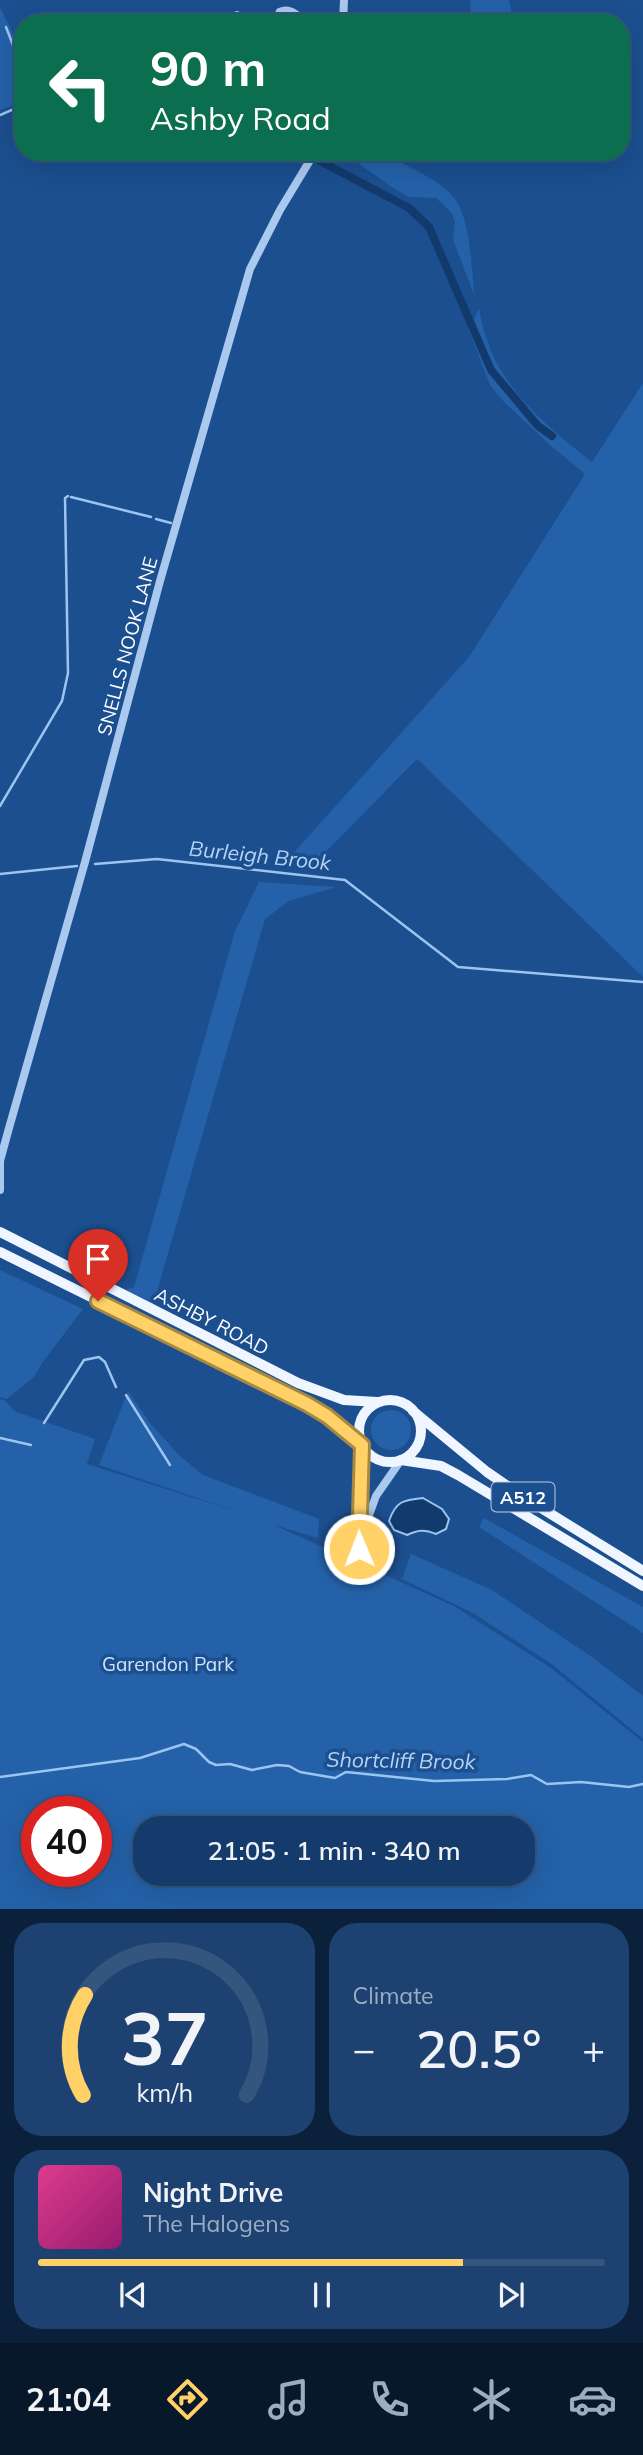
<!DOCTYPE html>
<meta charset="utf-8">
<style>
body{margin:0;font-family:Mulish,sans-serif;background:#1d4271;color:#f1f3f6;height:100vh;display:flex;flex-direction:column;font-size:26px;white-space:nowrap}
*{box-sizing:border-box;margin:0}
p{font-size:23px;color:#9dadc1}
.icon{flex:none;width:38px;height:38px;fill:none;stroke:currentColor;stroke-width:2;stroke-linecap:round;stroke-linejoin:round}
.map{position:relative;height:1909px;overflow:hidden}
.details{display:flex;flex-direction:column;gap:14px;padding:14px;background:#0b203b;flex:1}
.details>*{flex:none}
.top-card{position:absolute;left:14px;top:14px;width:616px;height:147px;border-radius:28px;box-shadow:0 7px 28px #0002,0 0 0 2px #33557e;background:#0b6e4f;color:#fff;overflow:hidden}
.speed{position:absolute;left:21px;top:1796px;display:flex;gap:14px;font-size:35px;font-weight:700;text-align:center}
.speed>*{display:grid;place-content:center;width:91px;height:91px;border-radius:50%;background:#143b6b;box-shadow:0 7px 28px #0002,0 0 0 2px #33557e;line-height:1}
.speed .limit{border:10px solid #d22;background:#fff;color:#111}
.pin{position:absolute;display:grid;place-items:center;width:60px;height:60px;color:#fff;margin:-72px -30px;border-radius:50% 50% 50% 0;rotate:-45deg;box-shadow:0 0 7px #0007}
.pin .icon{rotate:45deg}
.me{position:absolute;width:77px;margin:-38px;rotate:359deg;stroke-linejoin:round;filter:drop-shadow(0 0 5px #0008)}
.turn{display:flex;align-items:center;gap:24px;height:147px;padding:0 21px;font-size:32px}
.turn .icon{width:91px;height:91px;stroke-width:2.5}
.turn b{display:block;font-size:49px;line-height:60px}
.big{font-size:52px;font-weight:600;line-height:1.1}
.details .widget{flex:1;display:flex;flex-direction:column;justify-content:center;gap:10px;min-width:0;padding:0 24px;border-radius:28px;background:#1d4271}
.details .dial{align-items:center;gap:0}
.dial svg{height:182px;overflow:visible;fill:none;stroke:#33557e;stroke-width:7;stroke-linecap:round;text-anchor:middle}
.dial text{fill:#f1f3f6;stroke:none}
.song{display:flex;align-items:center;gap:21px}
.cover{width:84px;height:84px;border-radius:10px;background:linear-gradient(135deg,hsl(330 70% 55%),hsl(320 70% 35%))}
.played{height:7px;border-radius:4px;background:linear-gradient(90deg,#ffd166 75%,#33557e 75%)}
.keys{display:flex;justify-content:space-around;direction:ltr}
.heat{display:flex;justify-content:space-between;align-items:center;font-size:38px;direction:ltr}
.details .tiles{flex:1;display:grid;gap:14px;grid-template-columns:1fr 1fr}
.widget:last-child{grid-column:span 2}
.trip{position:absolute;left:133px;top:1816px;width:402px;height:70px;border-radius:28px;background:#143b6b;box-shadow:0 7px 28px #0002,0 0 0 2px #33557e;font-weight:600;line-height:70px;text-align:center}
.dock{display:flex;height:112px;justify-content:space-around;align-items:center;background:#08182b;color:#9dadc1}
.dock .icon{width:49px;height:49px}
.dock .current{color:#ffd166}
.dock b{font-size:32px;color:#f1f3f6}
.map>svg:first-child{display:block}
.green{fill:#2461a8;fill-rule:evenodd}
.water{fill:#123a6d;stroke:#9cc4f0;stroke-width:2}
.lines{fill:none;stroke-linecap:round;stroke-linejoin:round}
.stream{stroke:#9cc4f0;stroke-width:2.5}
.canal{stroke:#123a6d;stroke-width:8}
.minor{stroke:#a9c9ee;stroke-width:6}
.tertiary{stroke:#a9c9ee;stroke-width:8}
.primary{stroke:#f0f6ff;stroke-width:10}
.route-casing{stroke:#a68842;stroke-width:18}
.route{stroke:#ffd166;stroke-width:12}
.labels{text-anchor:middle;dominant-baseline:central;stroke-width:7;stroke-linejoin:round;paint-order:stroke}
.shield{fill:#1b4f8f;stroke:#bbcadd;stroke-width:2}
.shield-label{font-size:18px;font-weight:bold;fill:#fff}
.street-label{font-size:19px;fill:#fff;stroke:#1b4f8f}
.park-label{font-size:19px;fill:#cfe3fa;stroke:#1b4f8f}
.water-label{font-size:21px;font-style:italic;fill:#b5d3f5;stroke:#1b4f8f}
</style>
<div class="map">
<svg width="643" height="1909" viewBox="0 0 643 1909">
<rect width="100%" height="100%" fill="#1b4f8f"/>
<g class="green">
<path d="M470,0H509L514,23H471Z"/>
<path d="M0,7L23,54V102L0,110Z"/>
<path d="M325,152H411L402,163C420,173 444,183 456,200C471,224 471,269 475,297L453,240L455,223L452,213L436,198L409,197L393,188L351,158L323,155Z"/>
<path d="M479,308C481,319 483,330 487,340C504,392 551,430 592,462L643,383V977L417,759L309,869L282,866L469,657L585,474L551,446L504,402L490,385L469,330Z"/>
<path d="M259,882L336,887L289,901L265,919L153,1305L128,1294L127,1289L134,1287L235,931Z"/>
<path d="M0,1270L83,1309L42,1363L34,1377L7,1399L0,1397Z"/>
<path d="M128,1391L150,1423L179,1455L203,1475L319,1519L318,1538L274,1525L454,1606L551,1668L643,1742V1909H0V1399L6,1401L14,1411L95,1439L87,1464L242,1513L99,1465ZM37,1811H96V1871H37ZM145,1829H523V1874H145Z"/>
<circle cx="391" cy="1430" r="20"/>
<path d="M484,1518L643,1607V1633L479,1527Z"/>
<path d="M411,1554L492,1590L592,1657L643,1696V1739L553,1665L473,1613L402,1579Z"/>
</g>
<path class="water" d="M423,1498L442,1509L449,1519L446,1529L436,1534C424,1529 418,1530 407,1535L394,1530L389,1521C396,1501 403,1500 423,1498Z"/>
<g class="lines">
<g class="stream">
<path d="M6,27L23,71"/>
<path d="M0,115L23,105"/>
<path d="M71,497L151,517"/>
<path d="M156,519L171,523"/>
<path d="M0,806L62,701L68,673L65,498L68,496"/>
<path d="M95,864L157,859L345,880L458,967L643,982"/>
<path d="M0,874L77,866"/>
<path d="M126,1395L170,1465"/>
<path d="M44,1423L84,1360L99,1357L105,1362L116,1387"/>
<path d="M0,1438L31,1445"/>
<path d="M0,1777L140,1758L184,1744L196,1749L209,1762L216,1765L230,1764L252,1770L277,1765L289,1766L300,1772L335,1778L346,1772L434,1781L507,1779L531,1775L547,1784L581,1782L629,1787L643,1784"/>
</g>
<path class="canal" d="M320,161L409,208L429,227L491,370L538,426L552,436"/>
<g class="minor">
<path d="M237,23V14"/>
<path d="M275,23L279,11C294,5 299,19 312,22C321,24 333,21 343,21"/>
</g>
<g class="tertiary">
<path d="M343,23L344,0"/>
<path d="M0,1190V1161L9,1128L85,862L160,581L250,269L280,210L315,152"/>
<path d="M360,1523L368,1518L376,1496L401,1460"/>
<path d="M359,1549L360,1470L363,1446"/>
</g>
<g class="primary">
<path d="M0,1232L298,1383L344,1400L377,1402"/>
<path d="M0,1252L307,1404L327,1416L362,1445"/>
<circle cx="390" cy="1431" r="31"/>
<path d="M413,1411L487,1472L525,1498L643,1571"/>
<path d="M401,1460L441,1466L458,1475L643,1586"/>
</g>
</g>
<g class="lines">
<g class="route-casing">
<path id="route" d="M98,1301L307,1404L327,1416L362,1445L359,1549"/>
</g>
<use href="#route" class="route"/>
</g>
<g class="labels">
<rect class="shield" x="491.5" y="1482.5" width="63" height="29" rx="5"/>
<g class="shield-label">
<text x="523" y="1497">A512</text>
</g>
<g class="street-label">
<text transform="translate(127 646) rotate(-75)">SNELLS NOOK LANE</text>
<text transform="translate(212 1321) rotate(27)">ASHBY ROAD</text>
</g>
<g class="park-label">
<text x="168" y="1664">Garendon Park</text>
</g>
<g class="water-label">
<text transform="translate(260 855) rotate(6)">Burleigh Brook</text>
<text transform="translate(401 1760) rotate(1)">Shortcliff Brook</text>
</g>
</g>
</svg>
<div class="speed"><div class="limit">40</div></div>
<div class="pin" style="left:98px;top:1301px;background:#d93025"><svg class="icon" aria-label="arrive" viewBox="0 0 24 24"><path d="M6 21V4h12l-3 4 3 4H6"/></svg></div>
<svg class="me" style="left:359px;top:1549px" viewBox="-20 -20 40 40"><circle r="17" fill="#ffd166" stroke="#fff" stroke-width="3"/><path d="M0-11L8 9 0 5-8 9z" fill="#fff"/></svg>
<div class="trip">21:05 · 1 min · 340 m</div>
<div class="top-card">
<div class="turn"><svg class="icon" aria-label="left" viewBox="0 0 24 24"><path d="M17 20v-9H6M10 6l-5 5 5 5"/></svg><div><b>90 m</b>Ashby Road</div></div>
</div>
</div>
<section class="details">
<div class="tiles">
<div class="widget dial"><svg viewBox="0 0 100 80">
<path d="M14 69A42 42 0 1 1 86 69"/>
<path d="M14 69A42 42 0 0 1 15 25" stroke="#ffd166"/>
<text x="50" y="56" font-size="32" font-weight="700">37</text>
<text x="50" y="72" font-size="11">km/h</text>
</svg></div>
<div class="widget"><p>Climate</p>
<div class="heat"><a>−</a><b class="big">20.5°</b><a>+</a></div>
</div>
<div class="widget">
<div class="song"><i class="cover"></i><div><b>Night Drive</b><p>The Halogens</p></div></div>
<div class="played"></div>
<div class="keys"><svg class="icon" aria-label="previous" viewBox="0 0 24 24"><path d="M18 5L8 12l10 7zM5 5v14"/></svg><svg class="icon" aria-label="pause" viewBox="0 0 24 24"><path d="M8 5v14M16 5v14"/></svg><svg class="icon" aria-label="next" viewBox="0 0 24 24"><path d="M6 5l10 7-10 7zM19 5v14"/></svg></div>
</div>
</div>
</section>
<nav class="dock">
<b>21:04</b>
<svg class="icon current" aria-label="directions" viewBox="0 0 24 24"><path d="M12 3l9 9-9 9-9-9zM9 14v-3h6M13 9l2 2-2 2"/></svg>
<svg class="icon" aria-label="music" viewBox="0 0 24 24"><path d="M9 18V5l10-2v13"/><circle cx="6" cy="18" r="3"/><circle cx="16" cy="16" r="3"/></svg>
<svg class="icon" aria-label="phone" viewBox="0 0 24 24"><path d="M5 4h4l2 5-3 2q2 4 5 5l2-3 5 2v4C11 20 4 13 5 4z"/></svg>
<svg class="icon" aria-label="climate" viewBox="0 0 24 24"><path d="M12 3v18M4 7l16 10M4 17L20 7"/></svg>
<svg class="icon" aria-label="car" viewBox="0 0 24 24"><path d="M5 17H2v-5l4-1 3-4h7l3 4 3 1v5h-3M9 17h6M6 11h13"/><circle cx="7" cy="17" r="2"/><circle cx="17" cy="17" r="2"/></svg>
</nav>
